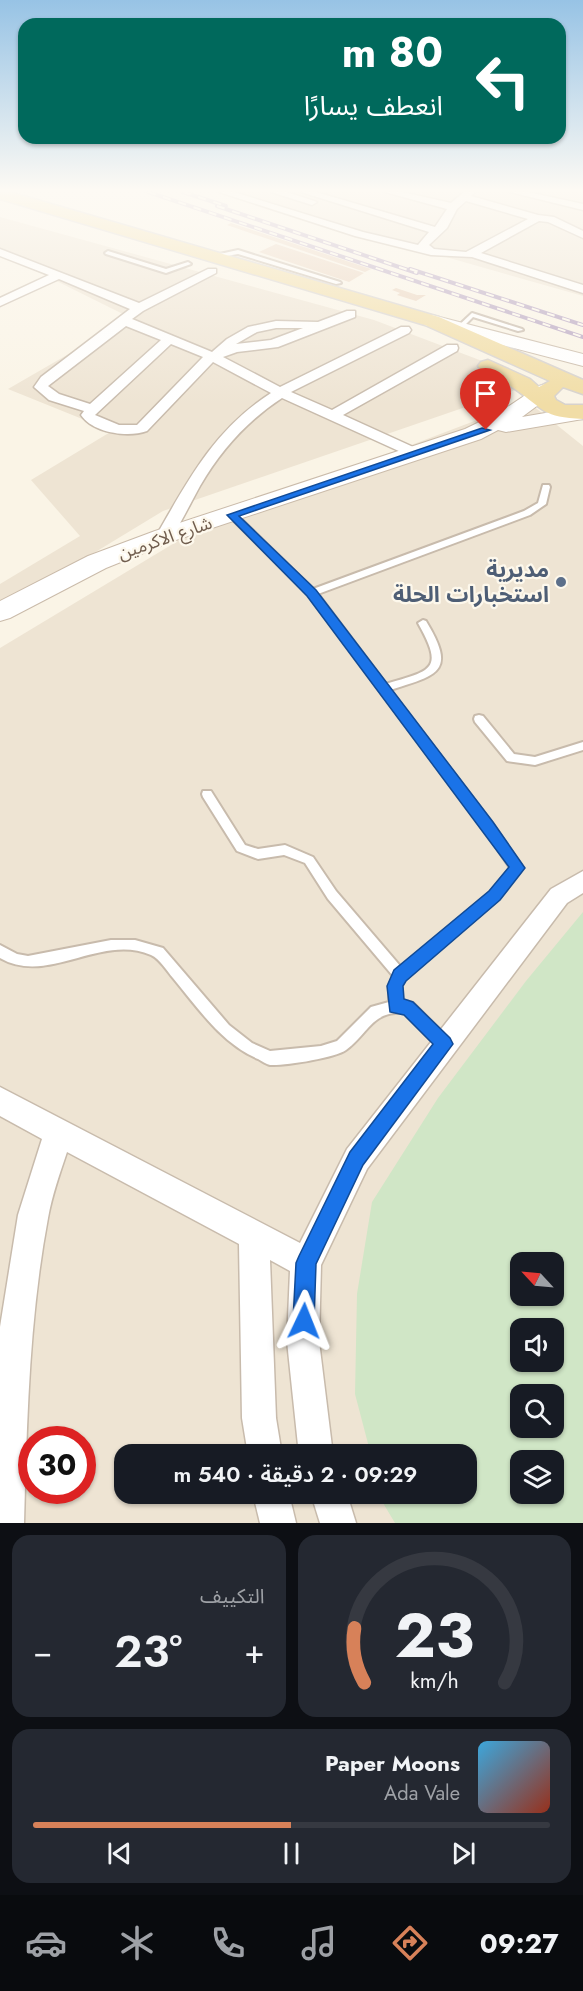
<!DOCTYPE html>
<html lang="ar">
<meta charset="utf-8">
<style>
body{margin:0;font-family:Jost,"Noto Sans Arabic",sans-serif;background:#242831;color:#f1f3f6;direction:rtl;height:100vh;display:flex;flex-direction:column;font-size:22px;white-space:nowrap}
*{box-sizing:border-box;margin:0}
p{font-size:20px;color:#9ea1a6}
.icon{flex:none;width:33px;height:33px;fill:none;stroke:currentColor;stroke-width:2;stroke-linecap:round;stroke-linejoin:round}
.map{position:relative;height:1523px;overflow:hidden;direction:ltr}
.drawer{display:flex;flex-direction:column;gap:12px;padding:12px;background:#0d0f14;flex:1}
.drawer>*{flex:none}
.guide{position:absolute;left:18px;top:18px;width:548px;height:126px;border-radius:18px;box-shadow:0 2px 4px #0004;direction:rtl;background:#00695c;color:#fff;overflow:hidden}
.needle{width:39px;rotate:296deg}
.controls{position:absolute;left:510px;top:1252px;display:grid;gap:12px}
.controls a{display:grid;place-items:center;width:54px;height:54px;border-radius:12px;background:#171b24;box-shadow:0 2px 4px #0004;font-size:30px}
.speed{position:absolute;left:18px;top:1426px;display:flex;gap:12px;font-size:30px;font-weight:700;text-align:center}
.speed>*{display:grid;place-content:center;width:78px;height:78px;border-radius:50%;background:#171b24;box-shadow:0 2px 4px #0004;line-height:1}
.speed .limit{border:9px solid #d22;background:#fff;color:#111}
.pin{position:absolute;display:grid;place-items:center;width:51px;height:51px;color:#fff;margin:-62px -26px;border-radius:50% 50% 50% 0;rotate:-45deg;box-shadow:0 0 6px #0007}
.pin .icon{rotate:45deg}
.me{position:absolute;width:66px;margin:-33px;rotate:2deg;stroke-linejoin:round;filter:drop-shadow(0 0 4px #0008)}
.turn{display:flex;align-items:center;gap:21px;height:126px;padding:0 24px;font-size:27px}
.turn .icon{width:78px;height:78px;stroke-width:2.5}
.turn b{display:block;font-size:42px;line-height:51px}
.big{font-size:45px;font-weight:600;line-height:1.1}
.drawer .card{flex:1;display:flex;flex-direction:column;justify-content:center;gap:9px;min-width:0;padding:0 21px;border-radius:18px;background:#242831}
.drawer .dial{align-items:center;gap:0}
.dial svg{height:156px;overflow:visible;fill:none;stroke:#363941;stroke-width:7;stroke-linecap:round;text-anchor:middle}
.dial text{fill:#f1f3f6;stroke:none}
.song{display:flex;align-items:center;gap:18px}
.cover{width:72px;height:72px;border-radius:9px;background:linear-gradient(135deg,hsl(200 70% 55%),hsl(10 70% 35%))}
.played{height:6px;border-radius:3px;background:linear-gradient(90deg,#d78159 50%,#363941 50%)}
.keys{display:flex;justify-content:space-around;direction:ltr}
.heat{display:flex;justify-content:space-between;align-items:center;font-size:33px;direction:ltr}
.drawer .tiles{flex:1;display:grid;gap:12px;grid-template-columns:1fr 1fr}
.card:last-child{grid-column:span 2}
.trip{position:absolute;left:114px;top:1444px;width:363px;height:60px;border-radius:18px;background:#171b24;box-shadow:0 2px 4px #0004;font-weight:600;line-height:60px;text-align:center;direction:rtl}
.tabs{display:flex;height:96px;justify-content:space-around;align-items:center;background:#090b0e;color:#9ea1a6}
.tabs .icon{width:42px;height:42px}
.tabs .current{color:#d78159}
.tabs b{font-size:27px;color:#f1f3f6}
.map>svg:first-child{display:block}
.residential{fill:#eee4d3;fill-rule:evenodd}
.green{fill:#d0e6c6;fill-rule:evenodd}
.building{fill:#ead4bf}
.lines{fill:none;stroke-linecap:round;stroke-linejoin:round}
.lane-casing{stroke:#c8bbac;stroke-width:4}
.street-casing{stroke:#c8bbac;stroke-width:3}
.secondary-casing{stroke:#cabbaa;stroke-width:2}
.primary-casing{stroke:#d7d2cd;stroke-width:3}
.lane{fill:#fff;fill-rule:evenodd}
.street{fill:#fff;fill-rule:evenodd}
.secondary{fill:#fff;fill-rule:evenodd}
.primary{fill:#f1dda6;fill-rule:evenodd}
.rail-casing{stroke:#b8a6c2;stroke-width:4}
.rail{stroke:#fdf8ec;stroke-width:2;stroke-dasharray:8;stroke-linecap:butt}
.route{fill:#1a73e8;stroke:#114b97;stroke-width:1.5}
.service-dot{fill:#5c6f8a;stroke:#fdf8ec;stroke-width:2}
.labels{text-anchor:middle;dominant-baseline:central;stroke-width:4.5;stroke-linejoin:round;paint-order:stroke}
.far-street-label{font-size:18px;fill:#705d4e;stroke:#fdf8ec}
.service-label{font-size:22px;font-weight:bold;fill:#4e5e75;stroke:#fdf8ec;text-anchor:end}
</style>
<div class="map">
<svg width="583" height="1523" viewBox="0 0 583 1523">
<rect width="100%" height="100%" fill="#faf4e6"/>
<g class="residential">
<path d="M218,192H583V296Z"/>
<path d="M0,217L374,320L498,367L521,388L163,511L0,610V584L80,536L31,480L112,431L8,389L131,318L0,253Z"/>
<path d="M527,401L583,446V1523H0V648L211,521ZM520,1263H554V1296H520ZM520,1329H554V1362H520ZM520,1395H554V1428H520ZM32,1440H82V1491H32ZM124,1455H466V1494H124ZM520,1461H554V1494H520Z"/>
</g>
<path class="green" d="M583,912V1523H395L383,1503L381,1494H466V1455H371L355,1394L357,1294L372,1202L438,1098L526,981ZM520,1263H554V1296H520ZM520,1329H554V1362H520ZM520,1395H554V1428H520ZM520,1461H554V1494H520Z"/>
<g class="building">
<path d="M231,223L371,269L365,272L227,225Z"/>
<path d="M276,244L364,273L349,282L259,252Z"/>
<path d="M396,288L417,295H426L416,301L397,295L400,293L392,290Z"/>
</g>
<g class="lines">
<g class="lane-casing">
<g id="lane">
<path d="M238,250L340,282L341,283L336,284L238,254L209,259L206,257Z"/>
<path d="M108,251L166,269L188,262L191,264L166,273L106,254L105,253Z"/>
<path d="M472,313L522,329L523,330L518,331L473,317L461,329H457V327Z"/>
<path d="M543,485H549L550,487L546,504L530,515L318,594L386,684C431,670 445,671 418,623L423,620L426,621C457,672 438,675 390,690L492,823L523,868L499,899L404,979L401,986L402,1000L413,1003L449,1039L451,1044L449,1049L444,1050L439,1049L405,1013C372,1010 368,1034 346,1050C335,1058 284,1066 270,1065C266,1064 262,1061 258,1059C221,1043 198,1008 173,978C167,971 160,959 151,955C101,933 48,986 0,958V945L17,954L28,956L111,940H135L163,948L229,1025L252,1043L270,1051L321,1046L337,1041L371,1007L389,1002V986L393,976L328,899L305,863L284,855L258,859L237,851L203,797L202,794L203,791H211L245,845L258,849L285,845L313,857L336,891L401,967L491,891L510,868L484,829L309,595L228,515L229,513H235L313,589L524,511L538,503Z"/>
<path d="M479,715L483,716L514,754L535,757L583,742V750L535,765L507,761L475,722L474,719L475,716Z"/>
</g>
</g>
<g class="street-casing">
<g id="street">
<path d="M219,192H234L363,232L418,245L429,232L301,192H316L435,227L447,209L385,192H402L451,203L464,192H475L471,196L538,215L554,217L583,231V238L548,222L539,221L481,253L583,285V293L472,257L431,255L355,236ZM466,201L528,219L466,252L434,249L429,245L447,228L457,209Z"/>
<path d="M271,192H287L317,202L312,205Z"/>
<path d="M510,192H528L583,204V210Z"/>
<path d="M0,249L139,303L208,269H216V273L143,311L132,319L212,352L227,339L248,327L276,321L318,322L347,311H355V317L278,347L237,352L223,357L280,387L401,327H409L411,330L409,333L291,392L332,410L447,345H457L458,348L457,351L343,415L422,451L424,454L422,457H412L282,398C247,421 221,450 200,486C190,504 181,523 170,540H158L156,536C189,479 214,430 271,393L213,362L147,431C128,438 93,433 81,415L84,411L49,400L34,387L41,377L130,309L59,279L0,306V298L49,275L0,256ZM126,326L161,340L90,404L59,394L48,386ZM276,328H303L271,340L236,344L257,332ZM171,344L203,357L137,425H119L95,415Z"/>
<path d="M583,871V893L567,903L367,1169L321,1265L319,1341L333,1455H299L287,1341L290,1271L270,1260L276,1418L282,1455H248L242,1418L239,1244L67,1152C60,1173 52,1195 48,1218C29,1319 27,1420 24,1523H0V1327L18,1215L42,1139L0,1116V1087L300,1243L347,1149L551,889Z"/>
<path d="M253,1494H289L296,1523H260Z"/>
<path d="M311,1494H347L356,1523H320Z"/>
</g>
</g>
<g class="secondary-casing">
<g id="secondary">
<path d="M432,315L583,354V366L425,325L423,321L425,317Z"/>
<path d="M546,384L553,386L556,390L553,394L522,417L580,407H583V419L506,432L498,430L481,439L173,541L106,568L10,618L0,621V601L88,556L155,531L465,429L500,412L539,386Z"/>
</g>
</g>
<g class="primary-casing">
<path id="primary" d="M0,192H10L439,317L583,380V394L563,387L554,396L556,400L565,405H583V419C542,417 545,410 515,389C504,382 492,376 481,370L478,366L481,362L488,360L530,379L539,387L550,381L425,325L0,199Z"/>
</g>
<use href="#lane" class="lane"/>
<use href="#street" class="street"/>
<use href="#secondary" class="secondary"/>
<use href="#primary" class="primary"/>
<g class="rail-casing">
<g id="rail">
<path d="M148,192L583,337"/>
<path d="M183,192L226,206"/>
<path d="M217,206L417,273"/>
<path d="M410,269L583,325"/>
</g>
</g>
<use href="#rail" class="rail"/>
</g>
<linearGradient id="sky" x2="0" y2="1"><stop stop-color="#97c3e5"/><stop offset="0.47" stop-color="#fdfaf4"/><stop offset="1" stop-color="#fdfaf4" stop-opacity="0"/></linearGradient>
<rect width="583" height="405" fill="url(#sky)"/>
<path class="route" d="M482,428L490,430L239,516L316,590L493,822L525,868L500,900L406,981L403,986L404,999L413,1002L450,1038L453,1044L363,1165L316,1264L314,1321L311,1329L304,1332L296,1329L293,1321L296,1263L299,1256L350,1152L433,1044L404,1015L390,1012L387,986L394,970L489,891L509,867L307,596L227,515Z"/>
<circle class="service-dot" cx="561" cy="582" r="6"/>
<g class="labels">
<g class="far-street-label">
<text transform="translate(165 538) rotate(-19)">شارع الاكرمين</text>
</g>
<g class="service-label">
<text x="549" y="569">مديرية<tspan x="549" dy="25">استخبارات الحلة</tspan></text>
</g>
</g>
</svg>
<div class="controls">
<a><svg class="needle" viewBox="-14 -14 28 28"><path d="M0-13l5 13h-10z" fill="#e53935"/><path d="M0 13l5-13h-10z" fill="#9ea1a6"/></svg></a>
<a><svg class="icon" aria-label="sound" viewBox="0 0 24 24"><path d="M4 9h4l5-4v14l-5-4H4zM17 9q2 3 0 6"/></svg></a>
<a><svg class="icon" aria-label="search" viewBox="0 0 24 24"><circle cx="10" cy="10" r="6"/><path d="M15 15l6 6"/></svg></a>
<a><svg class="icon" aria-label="layers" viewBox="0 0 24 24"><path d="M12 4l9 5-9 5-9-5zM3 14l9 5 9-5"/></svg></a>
</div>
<div class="speed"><div class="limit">30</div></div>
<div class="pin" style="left:486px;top:430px;background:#d93025"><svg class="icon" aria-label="arrive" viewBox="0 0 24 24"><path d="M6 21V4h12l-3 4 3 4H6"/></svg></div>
<svg class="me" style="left:304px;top:1321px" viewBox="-20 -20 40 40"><path d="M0-17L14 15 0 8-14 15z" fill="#1a73e8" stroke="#fff" stroke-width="4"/></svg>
<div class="trip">09:29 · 2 دقيقة · 540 m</div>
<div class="guide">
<div class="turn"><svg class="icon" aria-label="left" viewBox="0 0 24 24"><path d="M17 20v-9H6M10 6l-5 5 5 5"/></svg><div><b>80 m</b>انعطف يسارًا</div></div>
</div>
</div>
<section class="drawer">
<div class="tiles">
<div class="card dial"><svg viewBox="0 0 100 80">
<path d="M14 69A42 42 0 1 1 86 69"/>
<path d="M14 69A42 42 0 0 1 9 41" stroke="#d78159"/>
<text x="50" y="56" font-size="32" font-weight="700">23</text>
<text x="50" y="72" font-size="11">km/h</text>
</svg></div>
<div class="card"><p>التكييف</p>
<div class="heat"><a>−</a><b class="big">23°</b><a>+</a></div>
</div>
<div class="card">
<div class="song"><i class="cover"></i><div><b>Paper Moons</b><p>Ada Vale</p></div></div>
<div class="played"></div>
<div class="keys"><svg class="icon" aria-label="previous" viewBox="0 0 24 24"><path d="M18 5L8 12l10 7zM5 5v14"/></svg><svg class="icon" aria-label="pause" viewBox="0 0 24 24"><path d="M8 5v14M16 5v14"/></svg><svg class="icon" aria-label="next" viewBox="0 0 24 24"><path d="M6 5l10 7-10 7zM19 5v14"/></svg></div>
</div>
</div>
</section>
<nav class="tabs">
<b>09:27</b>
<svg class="icon current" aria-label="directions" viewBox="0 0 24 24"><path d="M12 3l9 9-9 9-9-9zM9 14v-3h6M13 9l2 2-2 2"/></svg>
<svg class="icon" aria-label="music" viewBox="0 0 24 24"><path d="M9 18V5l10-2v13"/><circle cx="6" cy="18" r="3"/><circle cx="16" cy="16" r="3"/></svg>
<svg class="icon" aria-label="phone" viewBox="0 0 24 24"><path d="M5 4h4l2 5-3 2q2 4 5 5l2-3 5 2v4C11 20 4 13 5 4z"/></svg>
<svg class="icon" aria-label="climate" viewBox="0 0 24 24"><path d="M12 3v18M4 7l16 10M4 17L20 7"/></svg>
<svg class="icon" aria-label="car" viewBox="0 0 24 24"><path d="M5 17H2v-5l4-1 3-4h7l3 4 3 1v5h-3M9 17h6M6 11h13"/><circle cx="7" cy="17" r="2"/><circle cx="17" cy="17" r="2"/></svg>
</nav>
